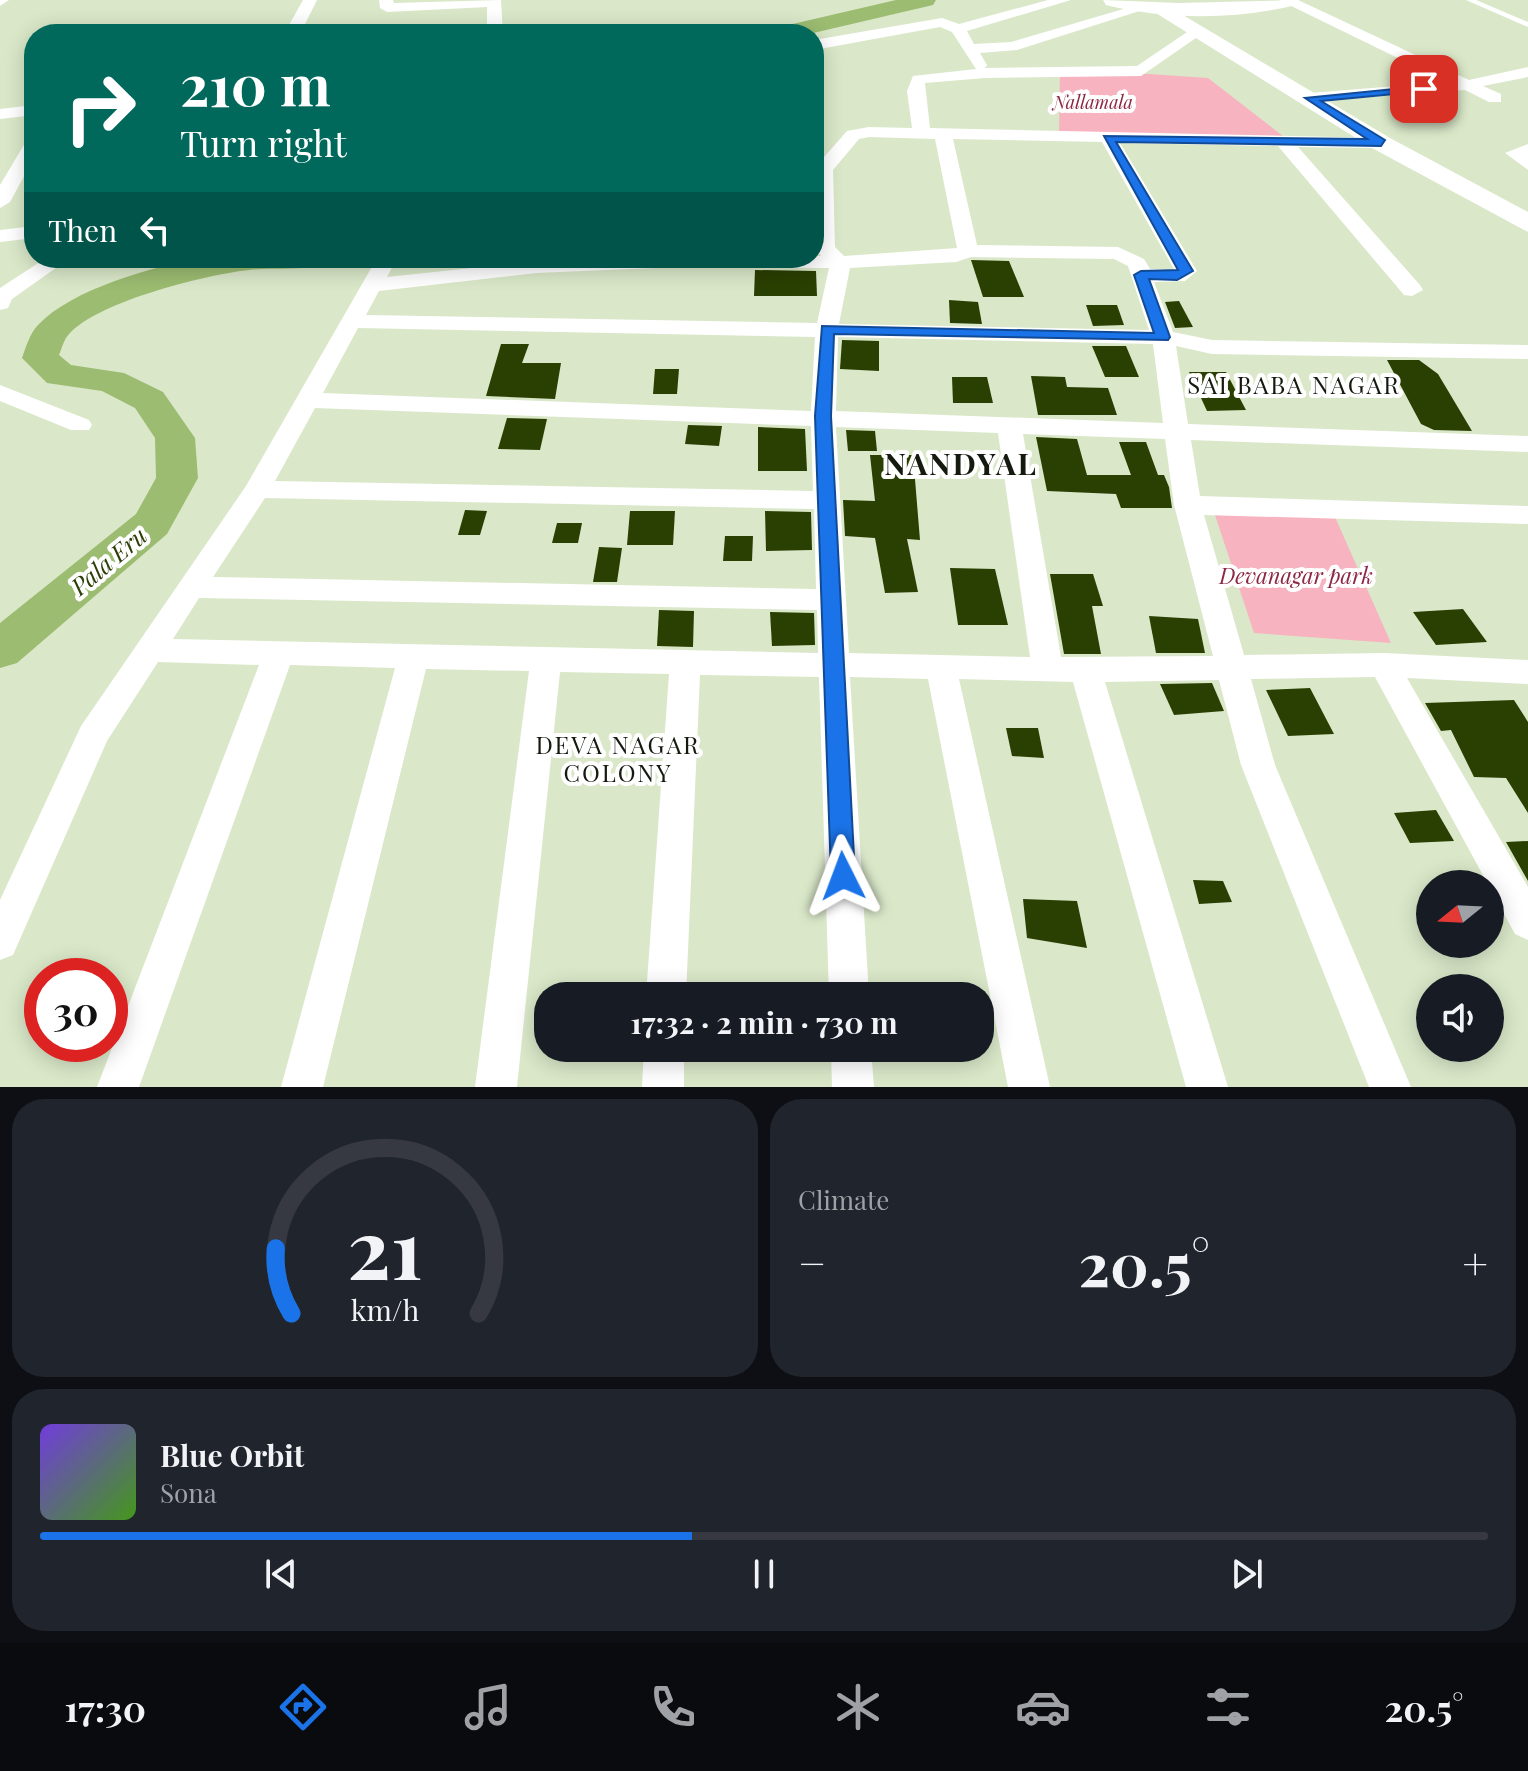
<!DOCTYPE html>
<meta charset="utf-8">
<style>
body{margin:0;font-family:"Playfair Display",serif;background:#20242c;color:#f1f3f6;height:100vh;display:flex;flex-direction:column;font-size:30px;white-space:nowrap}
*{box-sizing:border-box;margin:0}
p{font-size:26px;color:#9ea1a6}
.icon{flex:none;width:44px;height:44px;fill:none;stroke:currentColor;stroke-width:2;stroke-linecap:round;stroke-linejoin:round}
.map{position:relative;height:1087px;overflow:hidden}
.drawer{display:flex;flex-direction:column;gap:12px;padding:12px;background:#0d0f14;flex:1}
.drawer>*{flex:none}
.banner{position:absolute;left:24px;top:24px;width:800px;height:244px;border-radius:32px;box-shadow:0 4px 20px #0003;background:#00695c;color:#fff;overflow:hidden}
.needle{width:52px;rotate:252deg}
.controls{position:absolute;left:1416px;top:870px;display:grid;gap:16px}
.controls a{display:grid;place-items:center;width:88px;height:88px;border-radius:50%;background:#171b24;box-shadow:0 4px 20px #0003;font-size:40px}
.speed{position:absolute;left:24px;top:958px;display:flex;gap:16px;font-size:40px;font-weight:700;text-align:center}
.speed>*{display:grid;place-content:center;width:104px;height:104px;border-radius:50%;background:#171b24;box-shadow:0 4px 20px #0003;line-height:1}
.speed .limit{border:12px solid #d22;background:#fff;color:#111}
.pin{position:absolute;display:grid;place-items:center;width:68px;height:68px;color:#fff;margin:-34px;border-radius:16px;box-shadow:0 4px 12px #0006}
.me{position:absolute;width:88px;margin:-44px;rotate:357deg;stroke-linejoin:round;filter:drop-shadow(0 0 6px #0008)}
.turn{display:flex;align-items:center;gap:28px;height:168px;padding:0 24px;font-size:36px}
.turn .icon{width:104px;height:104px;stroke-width:2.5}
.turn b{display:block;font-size:56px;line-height:68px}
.then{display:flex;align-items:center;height:76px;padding:0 24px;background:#0003;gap:16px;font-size:30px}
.big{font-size:60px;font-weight:700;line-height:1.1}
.drawer .card{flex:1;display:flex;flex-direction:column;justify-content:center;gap:12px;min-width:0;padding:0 28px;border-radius:32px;background:#20242c}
.drawer .dial{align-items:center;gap:0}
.dial svg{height:208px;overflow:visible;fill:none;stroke:#363941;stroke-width:7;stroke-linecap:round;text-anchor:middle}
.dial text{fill:#f1f3f6;stroke:none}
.song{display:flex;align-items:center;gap:24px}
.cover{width:96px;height:96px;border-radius:12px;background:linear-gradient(135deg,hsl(260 70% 55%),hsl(100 70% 35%))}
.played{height:8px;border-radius:4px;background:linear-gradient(90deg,#1a73e8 45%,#363941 45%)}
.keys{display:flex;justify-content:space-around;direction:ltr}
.heat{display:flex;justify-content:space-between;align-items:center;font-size:44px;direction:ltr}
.drawer .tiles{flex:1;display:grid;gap:12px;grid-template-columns:1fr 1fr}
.card:last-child{grid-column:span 2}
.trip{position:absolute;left:534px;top:982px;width:460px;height:80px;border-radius:32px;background:#171b24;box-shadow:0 4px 20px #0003;font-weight:700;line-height:80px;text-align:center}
.tab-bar{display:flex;height:128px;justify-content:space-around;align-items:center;background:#090b0e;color:#9ea1a6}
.tab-bar .icon{width:56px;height:56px}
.tab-bar .on{color:#1a73e8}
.tab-bar b{font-size:36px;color:#f1f3f6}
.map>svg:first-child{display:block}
.green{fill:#f7b3bf}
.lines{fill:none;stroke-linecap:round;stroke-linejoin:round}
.river{fill:#9cbc71;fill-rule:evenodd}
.building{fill:#2a3f02}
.service{fill:#fff;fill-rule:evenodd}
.minor{fill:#fff;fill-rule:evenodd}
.secondary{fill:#fff;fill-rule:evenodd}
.trunk{fill:#fff;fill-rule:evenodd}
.route{fill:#1a73e8;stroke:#114b97;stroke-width:2}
.labels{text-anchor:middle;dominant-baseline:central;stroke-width:8;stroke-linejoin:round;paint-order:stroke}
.far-park-label{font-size:18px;font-style:italic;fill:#8c2745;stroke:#fff}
.park-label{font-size:22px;font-style:italic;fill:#8c2745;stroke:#fff}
.neighbourhood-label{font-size:24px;letter-spacing:2px;fill:#151a0f;stroke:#fff}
.water-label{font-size:24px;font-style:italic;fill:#2b3f06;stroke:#fff}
.district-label{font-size:30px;font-weight:bold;letter-spacing:2px;fill:#151a0f;stroke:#fff}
</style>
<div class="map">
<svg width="1528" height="1087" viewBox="0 0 1528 1087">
<rect width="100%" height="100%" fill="#dae8c9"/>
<g class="green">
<path d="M1060,68L1208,78L1283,136L1059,135Z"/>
<path d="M1215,515L1335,517L1391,643L1254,633Z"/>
</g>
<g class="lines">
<g class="river">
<path d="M896,0H936L933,5L809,34H767L771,29Z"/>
<path d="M203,258H328L324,265C299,271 274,267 249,270C208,274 90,303 66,338C63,343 61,350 59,355L71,365L124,373L163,392L195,438L198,478L167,534L17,663L0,668V623L136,514L156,478L155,438L135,408L102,391L47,383L22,358C26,347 30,333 38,325C72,289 154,266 203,258Z"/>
</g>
</g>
<g class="building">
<path d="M971,260L1009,261L1024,297H983Z"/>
<path d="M755,270L816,271L817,296H754Z"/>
<path d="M949,300L978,302L982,324L950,323Z"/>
<path d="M1179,301L1193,327L1175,328L1165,302Z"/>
<path d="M1086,305H1117L1124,325L1093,326Z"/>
<path d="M842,340L879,341V371L840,369Z"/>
<path d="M501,344H529L522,363H561L555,399L486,396Z"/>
<path d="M1092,346H1126L1139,377H1105Z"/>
<path d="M1387,360H1419L1438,374L1472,431L1434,430L1421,424Z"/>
<path d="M655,369H679L677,394H653Z"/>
<path d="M1189,372H1226L1246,410L1207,411Z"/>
<path d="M1031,376L1065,377L1067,387L1108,388L1117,415H1038Z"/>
<path d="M952,377H987L993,403H953Z"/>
<path d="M507,418L547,419L540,450L498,449Z"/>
<path d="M688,425L722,426L719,446L685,444Z"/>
<path d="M758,427L805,429L807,471H758Z"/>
<path d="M846,430L875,431L877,451H848Z"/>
<path d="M1036,437L1077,439L1087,475H1131L1119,442H1146L1158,475H1164L1169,487L1172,508H1121L1116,494L1047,491Z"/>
<path d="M870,455H913L920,540L907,539L918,592L885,593L875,538L845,536L843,500L875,501Z"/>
<path d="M465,510L487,511L480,535H458Z"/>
<path d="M630,511H675L673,545H627Z"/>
<path d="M765,511L811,512L812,550L766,551Z"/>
<path d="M557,523H582L578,543H552Z"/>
<path d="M725,536H753L752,561H723Z"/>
<path d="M599,547L622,548L617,582H593Z"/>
<path d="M950,568L995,569L1008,625H958Z"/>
<path d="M1050,574H1093L1103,606H1092L1101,654H1064Z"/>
<path d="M1463,609L1487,642L1436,645L1413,612Z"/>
<path d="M659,610L694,611L693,647L657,646Z"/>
<path d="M770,612L814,613L815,645L772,646Z"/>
<path d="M1149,616L1198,619L1205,653H1156Z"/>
<path d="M1212,683L1224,711L1174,715L1160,684Z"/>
<path d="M1310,688L1334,734L1288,736L1266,690Z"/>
<path d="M1514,700L1528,722V813L1506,778L1474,777L1451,730L1441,731L1425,703Z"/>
<path d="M1006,728H1038L1044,758L1012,756Z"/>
<path d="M1436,810L1454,841L1410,843L1394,813Z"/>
<path d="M1528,841V881L1506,842Z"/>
<path d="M1193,880L1223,881L1232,902L1199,904Z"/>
<path d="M1023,899L1077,901L1087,948L1027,938Z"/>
</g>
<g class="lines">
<path class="service" d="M1466,0H1476L1528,22V27Z"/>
<g class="minor">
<path d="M0,0H9L0,6Z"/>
<path d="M303,0H317L300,34H284Z"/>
<path d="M379,0H393L394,3L501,0L503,34H487V7L387,12L380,8Z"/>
<path d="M1048,0H1071L967,31L974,44L1011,42L1137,5L1149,8L1017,50L980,53L987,65L985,68L1137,66L1193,28L1206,31L1141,76L985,78L925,83L930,128L1381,138L1390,143L1381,148L1298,147L1420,285L1423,290L1412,296L1404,295L1278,146L1120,143L1197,271L1185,281L1154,282L1173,332L1212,340L1528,345V359L1212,354L1176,346L1188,424L1528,436V452L1191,440L1200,496L1528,506V524L1204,515L1244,655L1384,653L1528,660V684L1407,678L1528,887V940L1515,934L1375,677L1251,679L1275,765L1411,1087H1369L1241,765L1219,680L1105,682L1228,1087H1186L1073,682L959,679L1050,1087H1008L928,679L850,677L869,996H829L819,677L700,675L686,996H646L669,674L560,672L517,1087H475L529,671L426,669L323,1087H281L395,668L290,665L139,1087H97L259,665L158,662L107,741L13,955L0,960V900L81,726L246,486L377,258H397L387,277L568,258L821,256L815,248L817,165L847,131L869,127L912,128L907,91L913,76L976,69L952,32L940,27L814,50V40L942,18L959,24ZM869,137L935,139L957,248L844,256L835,247L833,170L859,139ZM953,139L1102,142L1174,269H1150L1144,259L1118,247L977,245ZM971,257L1114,259L1128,266L1149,330L839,324L850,268L956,262ZM678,267L829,268L817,323L366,315L379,291L537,273ZM358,328L815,337L811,411L323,393ZM838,337L1153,344L1163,423L836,411ZM315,408L811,426L813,491L275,481ZM836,427L998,433L1030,657L849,653ZM1023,434L1165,439L1174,505L1213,656L1061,657ZM265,498L814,509L816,589L213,577ZM199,598L817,610L818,653L173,639Z"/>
<path d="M1279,0H1298L1469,80L1528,67V77L1483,86L1501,94V102H1489L1465,90L1304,102V94L1310,93L1447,82Z"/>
<path d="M34,105V115L0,119V109Z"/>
<path d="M34,137V158L10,202L0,208V185L28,138Z"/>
<path d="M1528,144V170L1505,153Z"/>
<path d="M34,226V238L0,242V230Z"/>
<path d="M46,258H70L12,299L8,308L0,310V288Z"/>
<path d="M0,385L89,420L92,425L89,430H71L0,401Z"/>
<path d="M644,1048H684V1087H642Z"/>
<path d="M831,1048H871L874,1087H832Z"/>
</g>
<path class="secondary" d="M1166,5L1390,138L1528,212V232L1372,148L1159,15L1156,11L1159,7Z"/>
<path class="trunk" d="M1103,0L1179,3L1299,0L1296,5C1234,20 1168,20 1106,5Z"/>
</g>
<path class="route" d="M1424,86L1427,91L1321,101L1385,140L1381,146L1116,142L1193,271L1177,280L1149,279L1170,337L1168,340L834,334L831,416L855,876L851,883L843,886L835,883L831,876L815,416L822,326L1154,333L1134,275L1141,271L1178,270L1104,136L1367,139L1305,98Z"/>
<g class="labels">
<g class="far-park-label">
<text x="1093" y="102">Nallamala</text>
</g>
<g class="park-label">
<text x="1296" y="575">Devanagar park</text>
</g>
<g class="neighbourhood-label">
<text x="1294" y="384">SAI BABA NAGAR</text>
<text x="618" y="744">DEVA NAGAR<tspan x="618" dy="28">COLONY</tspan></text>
</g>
<g class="water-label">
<text transform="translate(108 560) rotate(-40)">Pala Eru</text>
</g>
<g class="district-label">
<text x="961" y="463">NANDYAL</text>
</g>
</g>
</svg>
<div class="controls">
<a><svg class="needle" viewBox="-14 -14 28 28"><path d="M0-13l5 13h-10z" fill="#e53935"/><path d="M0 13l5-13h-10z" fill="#9ea1a6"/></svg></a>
<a><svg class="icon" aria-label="sound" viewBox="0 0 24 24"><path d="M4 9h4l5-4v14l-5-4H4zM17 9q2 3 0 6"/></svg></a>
</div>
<div class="speed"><div class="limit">30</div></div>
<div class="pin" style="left:1424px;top:89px;background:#d93025"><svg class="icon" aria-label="arrive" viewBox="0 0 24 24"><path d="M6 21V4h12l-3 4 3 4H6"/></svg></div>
<svg class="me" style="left:843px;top:876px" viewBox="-20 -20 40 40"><path d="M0-17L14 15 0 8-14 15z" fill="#1a73e8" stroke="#fff" stroke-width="4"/></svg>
<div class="trip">17:32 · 2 min · 730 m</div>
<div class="banner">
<div class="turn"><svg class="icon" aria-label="right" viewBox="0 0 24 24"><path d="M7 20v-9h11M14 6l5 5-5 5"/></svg><div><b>210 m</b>Turn right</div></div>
<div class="then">Then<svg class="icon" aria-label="left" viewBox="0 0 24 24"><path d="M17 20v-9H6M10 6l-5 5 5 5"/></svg></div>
</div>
</div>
<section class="drawer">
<div class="tiles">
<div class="card dial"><svg viewBox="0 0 100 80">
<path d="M14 69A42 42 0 1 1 86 69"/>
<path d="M14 69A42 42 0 0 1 8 44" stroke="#1a73e8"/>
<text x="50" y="56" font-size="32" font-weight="700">21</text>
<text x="50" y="72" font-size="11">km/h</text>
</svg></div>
<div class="card"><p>Climate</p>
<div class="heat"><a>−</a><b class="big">20.5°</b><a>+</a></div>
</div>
<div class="card">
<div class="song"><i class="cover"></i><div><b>Blue Orbit</b><p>Sona</p></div></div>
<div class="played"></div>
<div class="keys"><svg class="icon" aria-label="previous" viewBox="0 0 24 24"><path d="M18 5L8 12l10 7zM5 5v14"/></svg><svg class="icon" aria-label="pause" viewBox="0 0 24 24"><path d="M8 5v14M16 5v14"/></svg><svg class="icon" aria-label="next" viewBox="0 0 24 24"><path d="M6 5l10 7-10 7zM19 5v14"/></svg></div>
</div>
</div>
</section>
<nav class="tab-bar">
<b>17:30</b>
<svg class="icon on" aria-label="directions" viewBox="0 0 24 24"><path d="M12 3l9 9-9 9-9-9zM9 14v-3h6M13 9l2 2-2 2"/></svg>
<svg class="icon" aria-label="music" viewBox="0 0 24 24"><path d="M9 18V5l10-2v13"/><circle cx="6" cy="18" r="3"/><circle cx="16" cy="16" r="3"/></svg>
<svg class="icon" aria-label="phone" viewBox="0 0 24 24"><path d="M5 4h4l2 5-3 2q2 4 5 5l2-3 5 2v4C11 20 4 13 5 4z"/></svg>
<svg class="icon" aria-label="climate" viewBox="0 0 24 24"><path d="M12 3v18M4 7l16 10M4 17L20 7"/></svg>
<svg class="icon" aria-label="car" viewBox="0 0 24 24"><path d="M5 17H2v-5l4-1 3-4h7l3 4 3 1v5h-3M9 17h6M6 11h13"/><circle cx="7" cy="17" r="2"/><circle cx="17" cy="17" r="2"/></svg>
<svg class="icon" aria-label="filters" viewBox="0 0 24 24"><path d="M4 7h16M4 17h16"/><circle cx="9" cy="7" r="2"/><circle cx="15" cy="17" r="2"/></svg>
<b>20.5°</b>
</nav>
